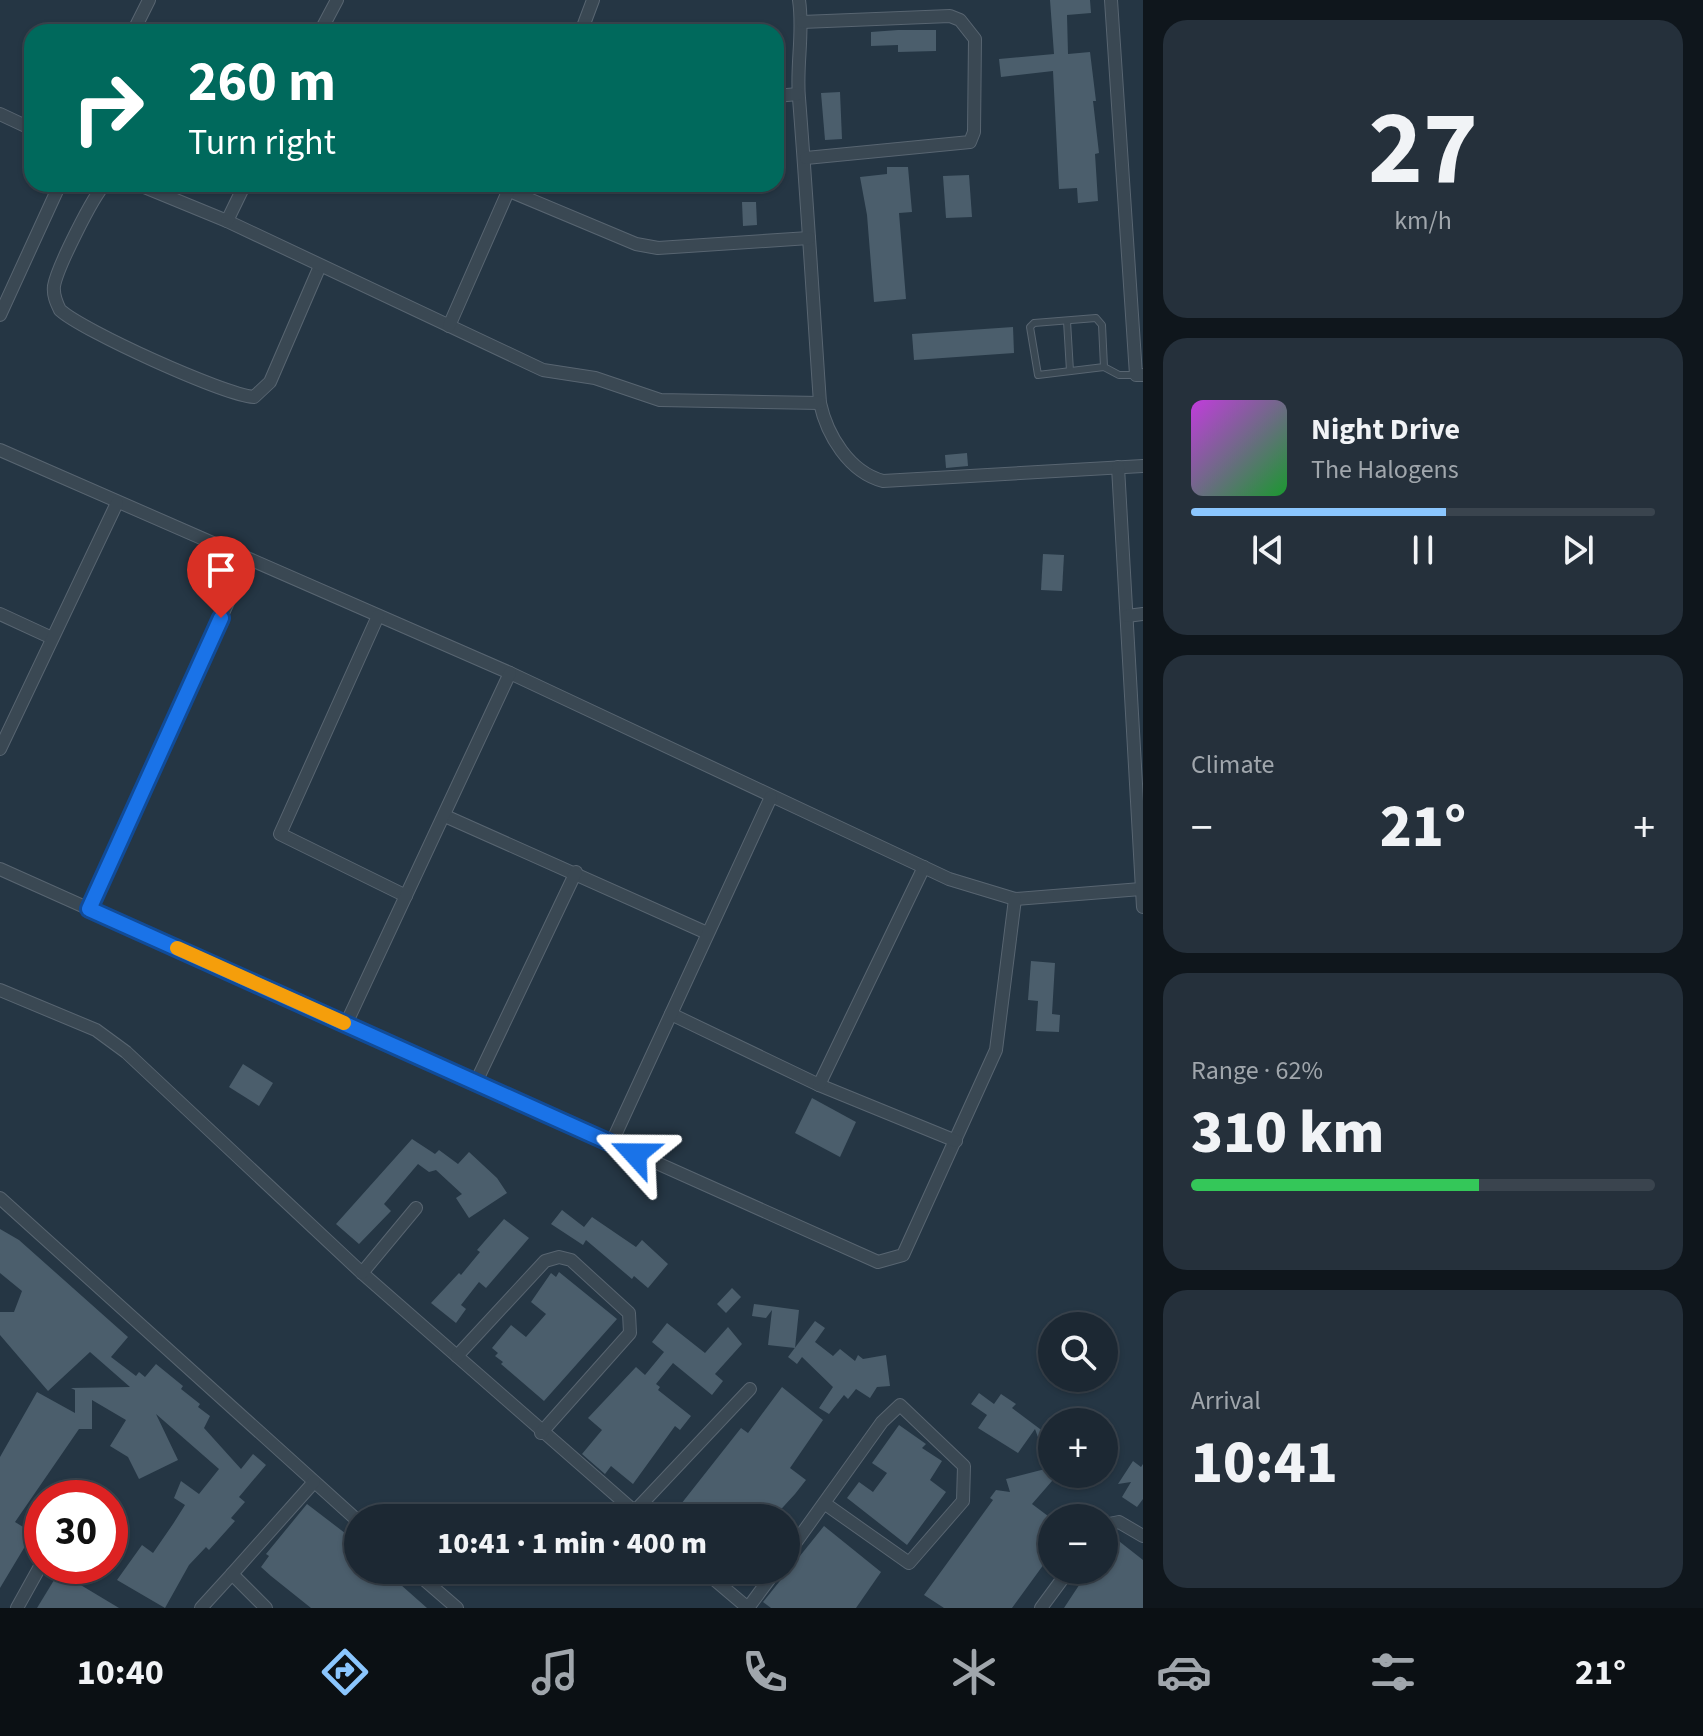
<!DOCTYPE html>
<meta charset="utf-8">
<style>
body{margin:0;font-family:"Source Sans 3",sans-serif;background:#25303b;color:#f1f3f6;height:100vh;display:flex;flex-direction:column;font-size:30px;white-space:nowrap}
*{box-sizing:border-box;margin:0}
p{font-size:26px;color:#a0a6ac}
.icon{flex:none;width:44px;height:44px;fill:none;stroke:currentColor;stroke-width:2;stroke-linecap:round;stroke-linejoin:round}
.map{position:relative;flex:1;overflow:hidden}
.details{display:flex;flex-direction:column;gap:20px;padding:20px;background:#0f161c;width:560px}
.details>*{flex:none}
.guide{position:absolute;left:24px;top:24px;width:760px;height:168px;border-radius:24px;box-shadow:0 2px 6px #0004,0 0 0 2px #3a444e;background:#00695c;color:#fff;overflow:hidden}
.buttons{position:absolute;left:1038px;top:1312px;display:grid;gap:16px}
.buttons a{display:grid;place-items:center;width:80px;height:80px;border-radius:50%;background:#1c2833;box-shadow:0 2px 6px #0004,0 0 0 2px #3a444e;font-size:40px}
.speed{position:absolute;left:24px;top:1480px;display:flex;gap:16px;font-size:40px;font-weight:700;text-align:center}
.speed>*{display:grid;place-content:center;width:104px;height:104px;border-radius:50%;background:#1c2833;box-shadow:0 2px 6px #0004,0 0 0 2px #3a444e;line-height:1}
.speed .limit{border:12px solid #d22;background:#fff;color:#111}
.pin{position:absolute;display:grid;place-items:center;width:68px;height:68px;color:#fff;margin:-82px -34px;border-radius:50% 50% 50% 0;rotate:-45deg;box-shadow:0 0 8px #0007}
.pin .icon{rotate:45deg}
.me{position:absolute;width:88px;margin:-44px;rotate:294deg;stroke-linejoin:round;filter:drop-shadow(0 0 6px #0008)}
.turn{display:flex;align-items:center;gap:28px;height:168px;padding:0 32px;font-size:36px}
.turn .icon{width:104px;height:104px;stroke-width:2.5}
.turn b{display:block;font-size:56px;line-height:68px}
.big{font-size:60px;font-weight:800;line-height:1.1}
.details .card{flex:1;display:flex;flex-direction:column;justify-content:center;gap:12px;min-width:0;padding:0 28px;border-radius:24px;background:#25303b}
.details .dial{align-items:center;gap:0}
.dial b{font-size:104px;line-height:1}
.song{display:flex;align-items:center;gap:24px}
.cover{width:96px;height:96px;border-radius:12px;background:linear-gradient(135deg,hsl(290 70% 55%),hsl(130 70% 35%))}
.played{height:8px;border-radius:4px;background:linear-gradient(90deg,#8bc6fe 55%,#3a444e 55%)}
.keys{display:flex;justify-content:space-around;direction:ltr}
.heat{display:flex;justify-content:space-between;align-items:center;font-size:44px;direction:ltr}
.charge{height:12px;border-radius:6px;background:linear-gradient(90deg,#34c759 62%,#3a444e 0)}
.trip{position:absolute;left:344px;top:1504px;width:456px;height:80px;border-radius:40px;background:#1c2833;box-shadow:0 2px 6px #0004,0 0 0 2px #3a444e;font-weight:800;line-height:80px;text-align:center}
.menu{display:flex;height:128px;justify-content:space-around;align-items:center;background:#0b1014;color:#a0a6ac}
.menu .icon{width:56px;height:56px}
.menu .current{color:#8bc6fe}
.menu b{font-size:36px;color:#f1f3f6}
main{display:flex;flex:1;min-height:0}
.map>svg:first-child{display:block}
.building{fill:#4b5e6c}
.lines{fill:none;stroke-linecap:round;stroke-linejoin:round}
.service-casing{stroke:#586571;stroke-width:8}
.minor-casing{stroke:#586571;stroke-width:14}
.service{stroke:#3a4853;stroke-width:6}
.minor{stroke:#3a4853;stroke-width:12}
.route-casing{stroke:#114b97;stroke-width:20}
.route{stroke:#1a73e8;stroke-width:14}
.slow{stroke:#f59e0b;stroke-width:14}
</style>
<main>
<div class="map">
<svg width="1143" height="1608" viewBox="0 0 1143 1608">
<rect width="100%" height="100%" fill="#253644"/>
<g class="building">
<path d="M1050,0H1090L1091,13L1067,15L1068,54L1090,52L1096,101H1093L1099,153L1095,154L1098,201L1078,203L1077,188L1059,189L1053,71L1001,77L999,59L1054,54Z"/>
<path d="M898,30H936V51L898,52V45L871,46V32Z"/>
<path d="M840,92L842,139L825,140L821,93Z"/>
<path d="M887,167H908L912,212L899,213L906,299L874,302L867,215L860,177L887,174Z"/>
<path d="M969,175L972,217L946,218L943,176Z"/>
<path d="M742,202H756L757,225L743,226Z"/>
<path d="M1013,327L1014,353L914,360L912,334Z"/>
<path d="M967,453L968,466L946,468L945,455Z"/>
<path d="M1043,554L1064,555L1062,591L1041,590Z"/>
<path d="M1031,961L1055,963L1052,1014L1060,1015L1059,1032L1036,1031L1038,1001L1028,1000Z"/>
<path d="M243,1064L273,1083L259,1106L229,1087Z"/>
<path d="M812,1098L856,1122L840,1157L795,1133Z"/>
<path d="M412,1139L435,1154L439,1150L458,1164L469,1152L497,1178L507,1193L469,1218L456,1198L462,1194L436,1170L429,1172L418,1164L384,1204L391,1211L359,1244L336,1224Z"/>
<path d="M562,1210L584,1227L592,1217L636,1247L642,1240L668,1264L648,1288L634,1276L632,1279L586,1240L583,1245L551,1224Z"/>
<path d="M504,1219L529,1238L486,1288L479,1282L461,1305L466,1309L456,1323L431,1303L459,1273L461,1275L480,1252L477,1250Z"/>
<path d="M0,1229L19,1240L128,1337L111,1357L136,1376L139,1372L145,1377L156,1364L183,1386L181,1389L200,1404L198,1407L210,1416L204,1428L241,1469L253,1454L266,1465L239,1497L245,1502L231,1518L235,1521L209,1550L206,1547L189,1565L165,1608L117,1580L142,1545L153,1553L173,1524L185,1505L174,1498L181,1481L199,1494L219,1469L156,1414L178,1460L139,1479L128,1457L110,1446L126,1420L92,1400V1429H79L15,1522L33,1533L0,1588V1457L37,1392L75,1413V1390L71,1388L130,1387L90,1352L48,1391L0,1335V1312H14L22,1291L0,1273Z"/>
<path d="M559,1272L617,1319L544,1401L501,1364L503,1362L495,1356L498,1353L492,1348L511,1325L526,1337L546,1314L531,1302L551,1273L556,1277Z"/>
<path d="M732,1288L741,1297L726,1313L717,1304Z"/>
<path d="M754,1304L799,1310L795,1348L768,1345L772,1310L766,1318L752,1316Z"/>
<path d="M815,1321L825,1328L815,1342L833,1356L840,1349L855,1361L858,1355L863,1359L886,1355L890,1386L877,1387L870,1398L856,1389L848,1399L844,1395L829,1414L819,1408L833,1387L802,1357L797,1364L788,1357Z"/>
<path d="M667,1323L705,1353L728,1327L742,1344L715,1374L723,1381L712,1395L673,1363L656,1384L660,1387L658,1390L691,1416L680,1430L675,1426L633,1484L611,1466L605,1474L582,1454L602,1430L588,1418L636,1367L645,1375L664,1352L652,1342Z"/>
<path d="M782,1387L823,1420L790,1468L806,1480L795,1494L773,1518H670L741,1428L748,1433Z"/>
<path d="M979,1393L994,1404L1001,1394L1016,1404L1012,1408L1052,1438V1481L1032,1504L1052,1519V1553L1012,1608H944L924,1595L993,1500L990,1498L996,1490L1010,1492L1006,1479L1049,1468L1035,1429L1018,1453L978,1428L987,1415L971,1404Z"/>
<path d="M899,1425L926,1444L922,1448L942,1461L930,1480L946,1492L907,1545L847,1498L859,1482L873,1492L887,1473L872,1463Z"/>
<path d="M1133,1461L1141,1467L1143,1464V1499L1137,1507L1122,1497L1131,1482L1118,1484Z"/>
<path d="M307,1504L358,1543V1570H398L392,1577L427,1608H311L271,1576L261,1567L269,1556L266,1554Z"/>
<path d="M824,1526L881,1572L856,1608H771L763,1602Z"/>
<path d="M1115,1538L1143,1560V1608H1064L1089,1570H1104V1552Z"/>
<path d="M59,1572L119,1608H37Z"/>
</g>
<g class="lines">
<g class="service-casing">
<g id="service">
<path d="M1067,321L1070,371"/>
<path d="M1104,367L1102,325L1096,318L1034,323L1030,327L1038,375L1104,367L1119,375H1134"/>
</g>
</g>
<g class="minor-casing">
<g id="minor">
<path d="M799,0C804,33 796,65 799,98C807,199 813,301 820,403C827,435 849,472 883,481L1143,466"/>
<path d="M1111,0L1136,375H1143"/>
<path d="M802,22L950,16L960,20L975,39L974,132L970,142L806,158"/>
<path d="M133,32L149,0"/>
<path d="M320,32L337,0"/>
<path d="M581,32L593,0"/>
<path d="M776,96L798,94"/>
<path d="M0,114L32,129"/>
<path d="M105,184C93,196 57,268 54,286C53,295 56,302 60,310C83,331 222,394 254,397L270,382L320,266"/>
<path d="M137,184L227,221L543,370L595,378L660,400L820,403"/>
<path d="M493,184L636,244L658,248L809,238"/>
<path d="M227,221L245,184"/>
<path d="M0,315L60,184"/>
<path d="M449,326L510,187"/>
<path d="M0,450L510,673L949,879L1015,899L1141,889"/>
<path d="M1118,467L1143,907"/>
<path d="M0,614L52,638"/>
<path d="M378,616L280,834L406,896"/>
<path d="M1127,616L1143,614"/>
<path d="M0,749L117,503"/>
<path d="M445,816L707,933"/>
<path d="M0,869L878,1262L903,1255L996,1050L1015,899"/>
<path d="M89,909L247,560"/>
<path d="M0,990L96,1030L126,1052L362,1273L642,1518"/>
<path d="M671,1014L819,1085L956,1141"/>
<path d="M346,1024L510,673"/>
<path d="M476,1082L576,872"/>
<path d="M819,1085L924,867"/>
<path d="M611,1144L771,797"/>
<path d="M0,1198L358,1521"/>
<path d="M362,1273L416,1208"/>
<path d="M457,1356L545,1261L559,1257L571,1260L629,1313L630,1333L541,1433"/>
<path d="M77,1498L81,1492"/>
<path d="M634,1512L750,1389"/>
<path d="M1104,1525L1119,1522L1143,1536"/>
<path d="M786,1556L882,1422L900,1405L964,1466L963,1501L909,1563L824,1503"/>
<path d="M413,1570L457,1608"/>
<path d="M703,1570L748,1608L776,1570"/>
<path d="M17,1608L42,1563"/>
<path d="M201,1608L232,1574"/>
<path d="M266,1608L232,1574L314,1482"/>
<path d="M1041,1608L1069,1570"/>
</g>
</g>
<use href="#service" class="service"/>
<use href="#minor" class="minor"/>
</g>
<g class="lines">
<g class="route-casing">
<path id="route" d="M221,618L89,909L635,1154"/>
</g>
<use href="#route" class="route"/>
<path class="slow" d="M177,948L344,1023"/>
</g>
</svg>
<div class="buttons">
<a><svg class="icon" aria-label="search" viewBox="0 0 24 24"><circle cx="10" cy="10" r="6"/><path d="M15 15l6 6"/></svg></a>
<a>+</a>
<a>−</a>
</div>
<div class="speed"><div class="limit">30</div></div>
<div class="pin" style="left:221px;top:618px;background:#d93025"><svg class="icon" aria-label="arrive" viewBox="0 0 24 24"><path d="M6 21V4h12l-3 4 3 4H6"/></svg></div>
<svg class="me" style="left:635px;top:1154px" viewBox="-20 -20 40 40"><path d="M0-17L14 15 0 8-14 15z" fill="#1a73e8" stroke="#fff" stroke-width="4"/></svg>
<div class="trip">10:41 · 1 min · 400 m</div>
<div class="guide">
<div class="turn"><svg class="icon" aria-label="right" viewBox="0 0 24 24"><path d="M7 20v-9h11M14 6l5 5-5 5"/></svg><div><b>260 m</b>Turn right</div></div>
</div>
</div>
<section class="details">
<div class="card dial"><b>27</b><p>km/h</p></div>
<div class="card">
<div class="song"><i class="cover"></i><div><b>Night Drive</b><p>The Halogens</p></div></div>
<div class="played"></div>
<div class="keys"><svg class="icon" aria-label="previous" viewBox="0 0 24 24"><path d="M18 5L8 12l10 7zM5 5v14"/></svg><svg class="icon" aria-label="pause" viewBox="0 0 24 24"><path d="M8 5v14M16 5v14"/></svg><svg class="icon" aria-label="next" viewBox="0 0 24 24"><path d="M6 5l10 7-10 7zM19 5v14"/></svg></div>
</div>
<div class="card"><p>Climate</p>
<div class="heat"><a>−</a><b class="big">21°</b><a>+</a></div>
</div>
<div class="card"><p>Range · 62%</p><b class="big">310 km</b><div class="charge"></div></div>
<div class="card"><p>Arrival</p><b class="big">10:41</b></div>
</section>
</main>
<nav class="menu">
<b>10:40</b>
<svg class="icon current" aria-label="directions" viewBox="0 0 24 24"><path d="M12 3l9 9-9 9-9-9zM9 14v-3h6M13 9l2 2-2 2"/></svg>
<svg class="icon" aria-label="music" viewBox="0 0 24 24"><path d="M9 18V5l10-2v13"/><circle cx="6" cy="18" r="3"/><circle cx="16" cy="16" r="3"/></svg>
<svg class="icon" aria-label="phone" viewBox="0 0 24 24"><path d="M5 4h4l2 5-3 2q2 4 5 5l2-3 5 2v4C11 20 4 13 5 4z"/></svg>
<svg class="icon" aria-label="climate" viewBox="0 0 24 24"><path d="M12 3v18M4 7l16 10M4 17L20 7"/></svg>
<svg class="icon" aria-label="car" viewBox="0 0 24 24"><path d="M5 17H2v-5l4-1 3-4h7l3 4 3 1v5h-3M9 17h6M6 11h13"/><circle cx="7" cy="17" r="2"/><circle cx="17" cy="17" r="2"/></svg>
<svg class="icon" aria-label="filters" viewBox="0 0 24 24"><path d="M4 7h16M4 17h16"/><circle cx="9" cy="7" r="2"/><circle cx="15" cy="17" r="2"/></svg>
<b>21°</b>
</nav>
